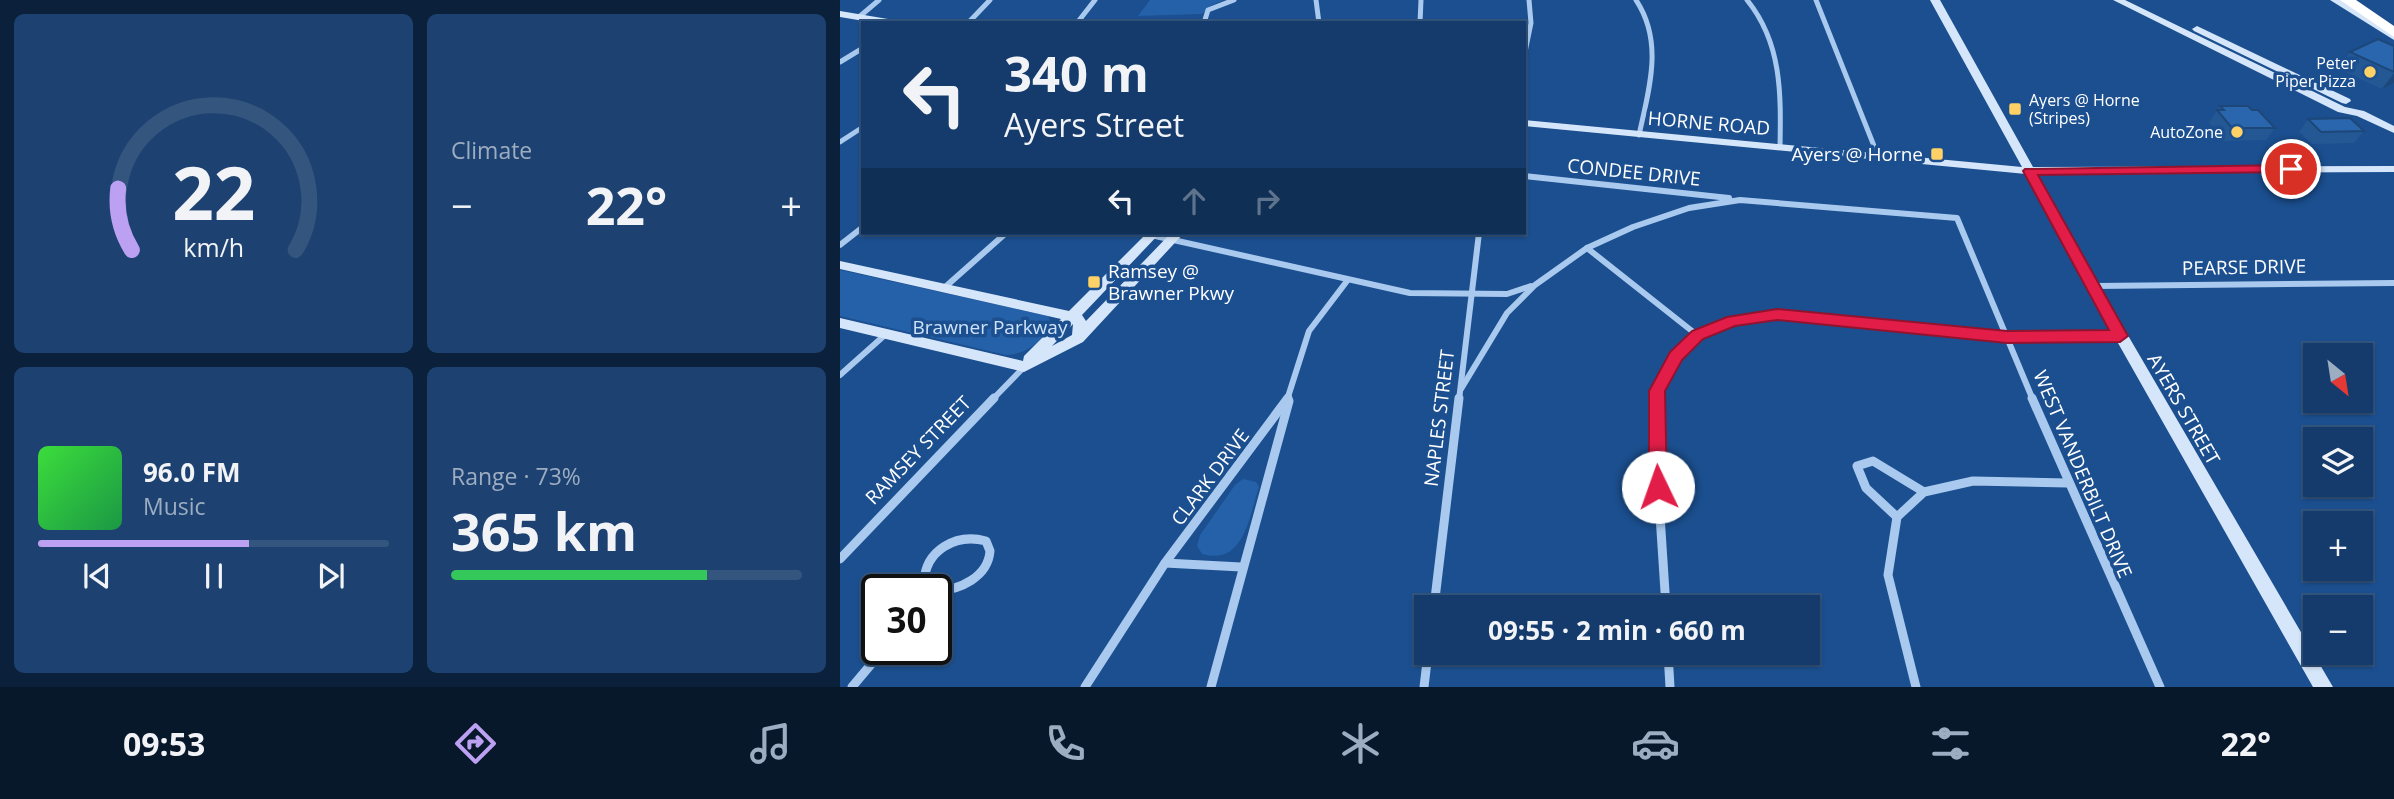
<!DOCTYPE html>
<meta charset="utf-8">
<style>
body{margin:0;font-family:"Open Sans",sans-serif;background:#1d4271;color:#f1f3f6;height:100vh;display:flex;flex-direction:column;font-size:26px;white-space:nowrap}
*{box-sizing:border-box;margin:0}
p{font-size:23px;color:#9dadc1}
.icon{flex:none;width:38px;height:38px;fill:none;stroke:currentColor;stroke-width:2;stroke-linecap:round;stroke-linejoin:round}
.map{position:relative;flex:1;overflow:hidden}
.sheet{display:flex;flex-direction:column;gap:14px;padding:14px;background:#0b203b;width:840px}
.sheet>*{flex:none}
.guide{position:absolute;left:21px;top:21px;width:665px;height:214px;border-radius:0px;box-shadow:0 2px 5px #0004,0 0 0 2px #33557e;background:#143b6b;color:#f1f3f6;overflow:hidden}
.needle{width:46px;rotate:150deg}
.fabs{position:absolute;left:1463px;top:343px;display:grid;gap:14px}
.fabs a{display:grid;place-items:center;width:70px;height:70px;border-radius:0px;background:#143b6b;box-shadow:0 2px 5px #0004,0 0 0 2px #33557e;font-size:35px}
.speed{position:absolute;left:21px;top:574px;display:flex;gap:14px;font-size:35px;font-weight:700;text-align:center}
.speed>*{display:grid;place-content:center;width:91px;height:91px;border-radius:50%;background:#143b6b;box-shadow:0 2px 5px #0004,0 0 0 2px #33557e;line-height:1}
.speed .limit{border:4px solid #111;border-radius:10px;background:#fff;color:#111}
.pin{position:absolute;display:grid;place-items:center;width:60px;height:60px;color:#fff;margin:-30px;border:4px solid #fff;border-radius:50%;box-shadow:0 2px 7px #0007}
.me{position:absolute;width:77px;margin:-38px;rotate:357deg;stroke-linejoin:round;filter:drop-shadow(0 0 5px #0008)}
.turn{display:flex;align-items:center;gap:24px;height:147px;padding:0 28px;font-size:32px}
.turn .icon{width:91px;height:91px;stroke-width:2.5}
.turn b{display:block;font-size:49px;line-height:60px}
.lanes{display:flex;align-items:center;height:66px;padding:0 28px;background:#0003;justify-content:center;gap:35px;direction:ltr}
.lanes .off{opacity:.35}
.big{font-size:52px;font-weight:700;line-height:1.1}
.sheet .widget{flex:1;display:flex;flex-direction:column;justify-content:center;gap:10px;min-width:0;padding:0 24px;border-radius:10px;background:#1d4271}
.sheet .dial{align-items:center;gap:0}
.dial svg{height:182px;overflow:visible;fill:none;stroke:#33557e;stroke-width:7;stroke-linecap:round;text-anchor:middle}
.dial text{fill:#f1f3f6;stroke:none}
.song{display:flex;align-items:center;gap:21px}
.cover{width:84px;height:84px;border-radius:10px;background:linear-gradient(135deg,hsl(120 70% 55%),hsl(140 70% 35%))}
.played{height:7px;border-radius:4px;background:linear-gradient(90deg,#bca0f2 60%,#33557e 60%)}
.keys{display:flex;justify-content:space-around;direction:ltr}
.heat{display:flex;justify-content:space-between;align-items:center;font-size:38px;direction:ltr}
.charge{height:10px;border-radius:5px;background:linear-gradient(90deg,#34c759 73%,#33557e 0)}
.sheet .tiles{flex:1;display:grid;gap:14px;grid-template-columns:repeat(2,1fr)}
.trip{position:absolute;left:574px;top:595px;width:406px;height:70px;border-radius:0px;background:#143b6b;box-shadow:0 2px 5px #0004,0 0 0 2px #33557e;font-weight:700;line-height:70px;text-align:center}
.dock{display:flex;height:112px;justify-content:space-around;align-items:center;background:#08182b;color:#9dadc1}
.dock .icon{width:49px;height:49px}
.dock .active{color:#bca0f2}
.dock b{font-size:32px;color:#f1f3f6}
main{display:flex;flex:1;min-height:0}
.map>svg:first-child{display:block}
.green{fill:#2461a8}
.lines{fill:none;stroke-linecap:round;stroke-linejoin:round}
.street-far2{stroke:#a9c9ee;stroke-width:5}
.street-far1{stroke:#a9c9ee;stroke-width:6}
.street{stroke:#a9c9ee;stroke-width:9}
.secondary{fill:#d6e6fa;fill-rule:evenodd}
.highway{fill:#fff;fill-rule:evenodd}
.wall{fill:#245895}
.shaded-wall{fill:#1d4779}
.building{fill:#2a66ad;stroke:#1d4779;stroke-width:2}
.route{fill:#e11d48;stroke:#92132f;stroke-width:2}
.poi-dot{fill:#ffd166;stroke:#1b4f8f;stroke-width:2.5}
.labels{text-anchor:middle;dominant-baseline:central;stroke-width:7;stroke-linejoin:round;paint-order:stroke}
.far-poi-label{font-size:16px;fill:#fff;stroke:#1b4f8f;text-anchor:end}
.street-label{font-size:19px;fill:#fff;stroke:#1b4f8f}
.poi-label{font-size:19px;fill:#fff;stroke:#1b4f8f;text-anchor:end}
.park-label{font-size:19px;fill:#cfe3fa;stroke:#1b4f8f}
</style>
<main>
<section class="sheet">
<div class="tiles">
<div class="widget dial"><svg viewBox="0 0 100 80">
<path d="M14 69A42 42 0 1 1 86 69"/>
<path d="M14 69A42 42 0 0 1 8 42" stroke="#bca0f2"/>
<text x="50" y="56" font-size="32" font-weight="700">22</text>
<text x="50" y="72" font-size="11">km/h</text>
</svg></div>
<div class="widget"><p>Climate</p>
<div class="heat"><a>−</a><b class="big">22°</b><a>+</a></div>
</div>
<div class="widget">
<div class="song"><i class="cover"></i><div><b>96.0 FM</b><p>Music</p></div></div>
<div class="played"></div>
<div class="keys"><svg class="icon" aria-label="previous" viewBox="0 0 24 24"><path d="M18 5L8 12l10 7zM5 5v14"/></svg><svg class="icon" aria-label="pause" viewBox="0 0 24 24"><path d="M8 5v14M16 5v14"/></svg><svg class="icon" aria-label="next" viewBox="0 0 24 24"><path d="M6 5l10 7-10 7zM19 5v14"/></svg></div>
</div>
<div class="widget"><p>Range · 73%</p><b class="big">365 km</b><div class="charge"></div></div>
</div>
</section>
<div class="map">
<svg width="1554" height="687" viewBox="0 0 1554 687">
<rect width="100%" height="100%" fill="#1b4f8f"/>
<g class="green">
<path d="M310,0H384L372,5L362,14L298,16Z"/>
<path d="M0,270L208,316L211,323C205,342 183,355 166,355L0,316Z"/>
<path d="M403,479L416,482L419,487C409,517 404,566 362,554L357,546L360,535L395,485Z"/>
</g>
<g class="lines">
<g class="street-far2">
<path d="M476,0L479,23"/>
<path d="M796,0C824,42 809,89 799,135"/>
<path d="M907,0C942,43 941,94 940,147"/>
<path d="M976,0L1038,156"/>
<path d="M19,17L39,0"/>
<path d="M128,23L150,0"/>
<path d="M237,23L255,0"/>
<path d="M364,23L368,10L394,0"/>
<path d="M580,23L581,0"/>
<path d="M684,57L691,23L689,0"/>
<path d="M0,62L23,48"/>
<path d="M0,142L23,127"/>
</g>
<g class="street-far1">
<path d="M684,176L889,198"/>
<path d="M311,235L570,293L667,294L691,286"/>
<path d="M0,245L23,227"/>
<path d="M747,248L857,335"/>
<path d="M1255,286L1554,283"/>
<path d="M104,288L166,233"/>
<path d="M0,375L46,334"/>
<path d="M621,389L667,313L695,285L747,248L793,227L849,208L900,200L1117,218L1193,400"/>
<path d="M152,400L184,367"/>
<path d="M447,400L469,331L507,281"/>
<path d="M619,400L639,233"/>
<path d="M817,400V391L836,356L857,335L892,321L922,314L995,318L1167,337L1281,336"/>
</g>
<g class="street">
<path d="M817,398L815,439L826,607"/>
<path d="M1192,398L1320,687"/>
<path d="M1057,517L1026,488L1017,466L1033,461L1084,492"/>
<path d="M0,559L154,398"/>
<path d="M325,563L401,567"/>
<path d="M92,590L84,583C85,550 116,533 146,541L150,551C148,577 120,590 96,591"/>
<path d="M594,607L619,398"/>
<path d="M828,653L830,687"/>
<path d="M12,687L44,649"/>
<path d="M245,687L325,563L448,398"/>
<path d="M371,687L449,401"/>
<path d="M584,687L588,653"/>
<path d="M1076,687L1048,575L1057,517L1084,492L1133,481L1227,483"/>
</g>
<g class="secondary">
<path d="M1090,0H1100L1193,167L1554,166V172L1197,174L1286,332L1493,687H1473L1274,336L1186,174L684,126V120L1182,167Z"/>
<path d="M1273,0H1285L1505,107L1524,111L1554,126V133L1517,116L1498,112Z"/>
<path d="M1490,0H1501L1554,33V40Z"/>
<path d="M0,11L54,20L58,23H36L0,17Z"/>
<path d="M1357,26L1510,99L1511,101L1506,104L1502,103L1354,31L1352,29Z"/>
<path d="M307,233H320L242,315L246,321L331,233H344L243,342L184,372L0,328V318L183,361L184,356L221,319L0,269V261L229,311ZM233,324L232,335L212,346Z"/>
</g>
<path class="highway" d="M1500,0H1516L1554,26V37Z"/>
</g>
<g class="wall">
<path d="M1554,46V83L1542,89L1499,69L1510,52Z"/>
<path d="M1380,106L1435,128L1426,140L1384,141L1369,123Z"/>
<path d="M1468,119L1524,131L1514,143L1472,144L1459,132Z"/>
</g>
<path class="shaded-wall" d="M1554,73V83L1542,89Z"/>
<g class="building">
<path d="M1538,39L1554,46V72L1510,52Z"/>
<path d="M1380,106H1408L1412,110H1418L1435,128H1392L1377,110H1384Z"/>
<path d="M1510,118L1524,131L1481,132L1468,119Z"/>
</g>
<path class="route" d="M1451,165L1456,167V172L1198,175L1288,336L1280,342L1167,343L937,320L895,326L863,339L842,360L825,391L827,487L825,492H812L809,487V391L830,352L852,331L887,317L937,309L1167,331L1269,330L1183,171L1185,169Z"/>
<g class="poi-dot">
<circle cx="1530" cy="72" r="7"/>
<rect x="1168" y="102" width="14" height="14" rx="3.5"/>
<circle cx="1397" cy="132" r="7"/>
<rect x="1090" y="147" width="14" height="14" rx="3.5"/>
<rect x="247" y="275" width="14" height="14" rx="3.5"/>
</g>
<g class="labels">
<g class="far-poi-label">
<text x="1516" y="63">Peter<tspan x="1516" dy="18">Piper Pizza</tspan></text>
<text x="1189" y="100" text-anchor="start">Ayers @ Horne<tspan x="1189" dy="18">(Stripes)</tspan></text>
<text x="1383" y="132">AutoZone</text>
</g>
<g class="street-label">
<text transform="translate(869 123) rotate(5)">HORNE ROAD</text>
<text transform="translate(794 172) rotate(6)">CONDEE DRIVE</text>
<text transform="translate(1404 267) rotate(-1)">PEARSE DRIVE</text>
<text transform="translate(1344 409) rotate(60)">AYERS STREET</text>
<text transform="translate(599 418) rotate(-83)">NAPLES STREET</text>
<text transform="translate(78 450) rotate(-46)">RAMSEY STREET</text>
<text transform="translate(1243 474) rotate(67)">WEST VANDERBILT DRIVE</text>
<text transform="translate(370 477) rotate(-53)">CLARK DRIVE</text>
</g>
<g class="poi-label">
<text x="1083" y="154">Ayers @ Horne</text>
<text x="268" y="271" text-anchor="start">Ramsey @<tspan x="268" dy="22">Brawner Pkwy</tspan></text>
</g>
<g class="park-label">
<text x="150" y="327">Brawner Parkway</text>
</g>
</g>
</svg>
<div class="fabs">
<a><svg class="needle" viewBox="-14 -14 28 28"><path d="M0-13l5 13h-10z" fill="#e53935"/><path d="M0 13l5-13h-10z" fill="#9dadc1"/></svg></a>
<a><svg class="icon" aria-label="layers" viewBox="0 0 24 24"><path d="M12 4l9 5-9 5-9-5zM3 14l9 5 9-5"/></svg></a>
<a>+</a>
<a>−</a>
</div>
<div class="speed"><div class="limit">30</div></div>
<div class="pin" style="left:1451px;top:169px;background:#d93025"><svg class="icon" aria-label="arrive" viewBox="0 0 24 24"><path d="M6 21V4h12l-3 4 3 4H6"/></svg></div>
<svg class="me" style="left:818px;top:487px" viewBox="-20 -20 40 40"><circle r="19" fill="#fff"/><path d="M0-13L10 11 0 6-10 11z" fill="#e11d48"/></svg>
<div class="trip">09:55 · 2 min · 660 m</div>
<div class="guide">
<div class="turn"><svg class="icon" aria-label="left" viewBox="0 0 24 24"><path d="M17 20v-9H6M10 6l-5 5 5 5"/></svg><div><b>340 m</b>Ayers Street</div></div>
<div class="lanes"><svg class="icon" aria-label="left" viewBox="0 0 24 24"><path d="M17 20v-9H6M10 6l-5 5 5 5"/></svg><svg class="icon off" aria-label="ahead" viewBox="0 0 24 24"><path d="M12 20V5M6 11l6-6 6 6"/></svg><svg class="icon off" aria-label="right" viewBox="0 0 24 24"><path d="M7 20v-9h11M14 6l5 5-5 5"/></svg></div>
</div>
</div>
</main>
<nav class="dock">
<b>09:53</b>
<svg class="icon active" aria-label="directions" viewBox="0 0 24 24"><path d="M12 3l9 9-9 9-9-9zM9 14v-3h6M13 9l2 2-2 2"/></svg>
<svg class="icon" aria-label="music" viewBox="0 0 24 24"><path d="M9 18V5l10-2v13"/><circle cx="6" cy="18" r="3"/><circle cx="16" cy="16" r="3"/></svg>
<svg class="icon" aria-label="phone" viewBox="0 0 24 24"><path d="M5 4h4l2 5-3 2q2 4 5 5l2-3 5 2v4C11 20 4 13 5 4z"/></svg>
<svg class="icon" aria-label="climate" viewBox="0 0 24 24"><path d="M12 3v18M4 7l16 10M4 17L20 7"/></svg>
<svg class="icon" aria-label="car" viewBox="0 0 24 24"><path d="M5 17H2v-5l4-1 3-4h7l3 4 3 1v5h-3M9 17h6M6 11h13"/><circle cx="7" cy="17" r="2"/><circle cx="17" cy="17" r="2"/></svg>
<svg class="icon" aria-label="filters" viewBox="0 0 24 24"><path d="M4 7h16M4 17h16"/><circle cx="9" cy="7" r="2"/><circle cx="15" cy="17" r="2"/></svg>
<b>22°</b>
</nav>
